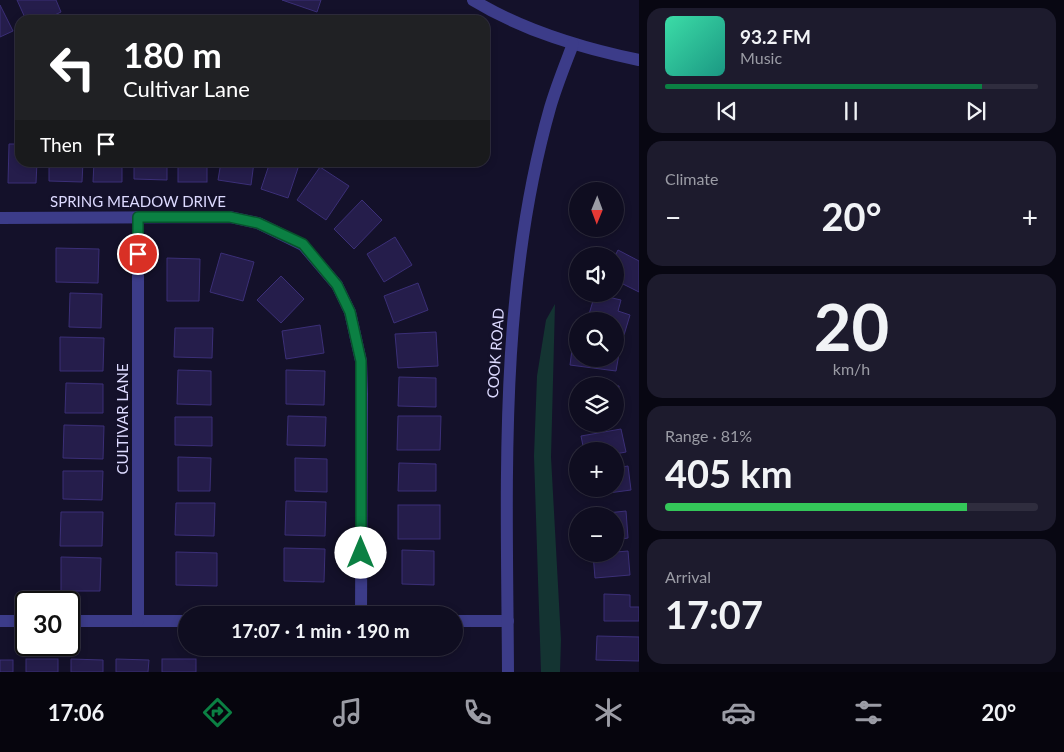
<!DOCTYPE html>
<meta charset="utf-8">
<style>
body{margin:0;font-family:Lato,sans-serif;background:#1d1b2d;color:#f1f3f6;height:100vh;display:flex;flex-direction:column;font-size:19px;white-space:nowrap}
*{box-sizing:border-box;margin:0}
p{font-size:16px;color:#9b9ca5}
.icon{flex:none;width:28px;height:28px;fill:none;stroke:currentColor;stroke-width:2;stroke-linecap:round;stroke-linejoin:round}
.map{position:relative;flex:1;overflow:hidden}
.panel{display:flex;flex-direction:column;gap:8px;padding:8px;background:#080712;width:425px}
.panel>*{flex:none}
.top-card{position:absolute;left:15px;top:15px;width:475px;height:152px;border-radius:15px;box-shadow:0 2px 8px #0003,0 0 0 1px #2f2d3e;background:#202124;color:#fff;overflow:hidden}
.needle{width:32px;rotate:181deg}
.tools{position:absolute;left:569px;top:182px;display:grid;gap:10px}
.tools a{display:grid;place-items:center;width:55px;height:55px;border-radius:50%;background:#0f0d20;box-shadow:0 2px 8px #0003,0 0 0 1px #2f2d3e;font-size:25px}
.speed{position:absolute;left:15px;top:591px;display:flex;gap:10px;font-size:25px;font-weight:700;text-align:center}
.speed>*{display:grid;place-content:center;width:65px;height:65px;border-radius:50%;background:#0f0d20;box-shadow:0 2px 8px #0003,0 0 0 1px #2f2d3e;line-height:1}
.speed .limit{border:2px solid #111;border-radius:8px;background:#fff;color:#111}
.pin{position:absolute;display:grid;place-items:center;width:42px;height:42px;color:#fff;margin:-21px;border:2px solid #fff;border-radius:50%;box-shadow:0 1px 5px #0007}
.me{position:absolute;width:55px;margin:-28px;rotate:0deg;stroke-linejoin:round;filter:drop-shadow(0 0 4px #0008)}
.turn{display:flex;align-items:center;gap:18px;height:105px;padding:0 25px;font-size:22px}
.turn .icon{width:65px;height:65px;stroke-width:2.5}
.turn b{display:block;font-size:35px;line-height:42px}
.then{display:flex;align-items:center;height:48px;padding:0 25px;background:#0003;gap:10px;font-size:19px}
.big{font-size:38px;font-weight:700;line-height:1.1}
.panel .widget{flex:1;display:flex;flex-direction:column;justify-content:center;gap:8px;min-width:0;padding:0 18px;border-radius:15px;background:#1d1b2d}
.panel .dial{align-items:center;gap:0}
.dial b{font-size:65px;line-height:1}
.song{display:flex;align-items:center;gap:15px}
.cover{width:60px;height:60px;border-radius:8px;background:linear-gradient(135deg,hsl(160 70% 55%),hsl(170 70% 35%))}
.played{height:5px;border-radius:2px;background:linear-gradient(90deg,#0b8043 85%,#2f2d3e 85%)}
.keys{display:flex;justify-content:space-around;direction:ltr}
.heat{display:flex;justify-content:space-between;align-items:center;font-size:28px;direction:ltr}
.charge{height:8px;border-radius:4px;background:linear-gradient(90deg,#34c759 81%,#2f2d3e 0)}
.trip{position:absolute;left:178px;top:606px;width:285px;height:50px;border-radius:25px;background:#0f0d20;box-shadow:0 2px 8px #0003,0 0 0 1px #2f2d3e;font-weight:700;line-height:50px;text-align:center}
.dock{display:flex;height:80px;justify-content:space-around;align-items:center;background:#06050d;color:#9b9ca5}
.dock .icon{width:35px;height:35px}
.dock .current{color:#0b8043}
.dock b{font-size:22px;color:#f1f3f6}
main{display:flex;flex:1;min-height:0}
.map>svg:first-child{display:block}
.green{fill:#143432}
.building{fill:#251d4b;stroke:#3b2f77}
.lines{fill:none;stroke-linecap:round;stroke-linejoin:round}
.minor{stroke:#3c3c89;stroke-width:12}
.route-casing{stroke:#07532c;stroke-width:12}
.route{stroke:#0b8043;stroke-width:9}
.labels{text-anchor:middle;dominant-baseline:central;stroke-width:5;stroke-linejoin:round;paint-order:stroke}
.street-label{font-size:15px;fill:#dddaff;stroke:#14112a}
</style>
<main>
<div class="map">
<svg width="639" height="672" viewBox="0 0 639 672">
<rect width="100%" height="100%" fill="#14112a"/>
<path class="green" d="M555,304L551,457L561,640L560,672H541L534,456L537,376L546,320Z"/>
<g class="building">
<path d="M17,0H56L61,12L44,20H26Z"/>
<path d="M282,0H321L317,12Z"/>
<path d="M0,5L13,31L0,37Z"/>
<path d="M9,144H20V162H37L36,183H8Z"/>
<path d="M49,162H83L82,182L49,181Z"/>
<path d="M94,162H122V182H93Z"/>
<path d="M134,162H167V180L134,179Z"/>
<rect x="178" y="162" width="29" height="20"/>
<path d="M221,162H254L251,185L218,180Z"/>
<path d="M270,162H300L288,198L261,189Z"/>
<path d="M320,167L349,186L326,220L297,200Z"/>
<path d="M362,200L382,220L354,249L334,229Z"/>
<path d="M395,237L412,265L384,282L367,254Z"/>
<path d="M56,248L99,249L98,283L56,282Z"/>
<path d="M618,250L639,261V292L615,280V256Z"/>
<path d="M221,253L254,262L243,301L210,292Z"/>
<path d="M167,258L200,259L199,301H167Z"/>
<path d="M281,276L304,299L281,323L257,300Z"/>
<path d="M418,283L428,310L394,323L384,296Z"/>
<path d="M70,293L102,294L101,328L69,327Z"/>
<path d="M595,294L621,300L618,311L630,315L624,335L615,332V321H587Z"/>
<path d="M320,325L324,353L286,359L282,331Z"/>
<path d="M175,328H213L212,358L174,357Z"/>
<path d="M436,332L438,366L398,368L395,334Z"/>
<path d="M60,337L104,338L103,371H60Z"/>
<path d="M573,342H578V359H615V348H620L616,371L570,365Z"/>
<path d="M178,370L211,371V405L177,404Z"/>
<path d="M286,370L325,371L324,405L286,404Z"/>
<path d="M399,377L436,378V407L398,406Z"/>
<path d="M66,383L103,384V413H65Z"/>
<path d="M579,385L619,386V399H615V386Z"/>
<path d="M288,416L326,417L325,446L287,445Z"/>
<path d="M398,416H441L440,450H397Z"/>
<path d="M175,417H212V446L175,445Z"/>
<path d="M64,425L104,426L103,459L63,458Z"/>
<path d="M621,429L626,452L615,454V451H584L581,436Z"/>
<path d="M178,457L211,458L210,491H178Z"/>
<path d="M295,458L327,459V492L295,491Z"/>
<path d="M399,463L436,464V491H398Z"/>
<path d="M628,466L631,490L593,495V489H615V468Z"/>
<path d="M63,471H103L102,500L63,499Z"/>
<path d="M286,501L326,502L325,536L285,535Z"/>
<path d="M176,503H215L214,536L175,535Z"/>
<rect x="398" y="505" width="42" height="34"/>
<path d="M626,511L628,538L615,540V516H579Z"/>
<path d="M61,512H103L102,546H60Z"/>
<path d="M284,548L325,549L324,582L284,581Z"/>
<path d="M402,550L434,551V585L402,584Z"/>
<path d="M628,551L630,575L595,578L593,554Z"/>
<path d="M176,552L217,553V586L176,585Z"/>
<path d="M61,557L101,558L100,591H61Z"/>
<path d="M604,594L630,595V607H639V621H604Z"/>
<path d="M597,636L639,637V661L596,660Z"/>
<rect x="26" y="659" width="32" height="13"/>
<path d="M71,659L103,660V672H71Z"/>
<path d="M116,659L149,660L148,672H116Z"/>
<rect x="162" y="659" width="34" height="13"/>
<rect x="0" y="660" width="13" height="12"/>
</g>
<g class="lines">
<g class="minor">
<path d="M473,0C524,31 581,48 639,60"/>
<path d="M0,218L230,217L258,223L303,245L337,285L350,312L361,361L362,394L361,615"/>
<path d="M0,621H26"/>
<path d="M69,621H186"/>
<path d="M138,621V217"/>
<path d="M454,621H508"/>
<path d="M508,672C507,484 498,291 550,108C556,87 565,65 573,44"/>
</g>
</g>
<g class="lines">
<g class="route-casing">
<path id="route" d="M138,254V217H230L258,223L303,244L337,285L350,312L361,361V553"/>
</g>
<use href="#route" class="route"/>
</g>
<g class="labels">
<g class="street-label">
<text x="138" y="201">SPRING MEADOW DRIVE</text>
<text transform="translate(495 353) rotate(-86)">COOK ROAD</text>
<text transform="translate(122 419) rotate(-90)">CULTIVAR LANE</text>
</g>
</g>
</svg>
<div class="tools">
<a><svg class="needle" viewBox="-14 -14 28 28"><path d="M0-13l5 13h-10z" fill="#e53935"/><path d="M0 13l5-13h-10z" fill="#9b9ca5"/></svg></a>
<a><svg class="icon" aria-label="sound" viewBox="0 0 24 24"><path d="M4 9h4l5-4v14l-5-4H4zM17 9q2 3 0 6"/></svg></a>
<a><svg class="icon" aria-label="search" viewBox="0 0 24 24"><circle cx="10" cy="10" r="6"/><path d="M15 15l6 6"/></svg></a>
<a><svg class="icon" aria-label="layers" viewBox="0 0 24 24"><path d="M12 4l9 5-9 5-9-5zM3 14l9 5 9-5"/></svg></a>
<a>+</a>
<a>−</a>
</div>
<div class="speed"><div class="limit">30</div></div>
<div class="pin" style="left:138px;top:254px;background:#d93025"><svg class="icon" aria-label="arrive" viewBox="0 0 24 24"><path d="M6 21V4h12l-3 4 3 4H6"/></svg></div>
<svg class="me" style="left:361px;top:553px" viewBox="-20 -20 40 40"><circle r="19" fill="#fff"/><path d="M0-13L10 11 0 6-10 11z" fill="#0b8043"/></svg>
<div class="trip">17:07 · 1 min · 190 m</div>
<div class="top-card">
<div class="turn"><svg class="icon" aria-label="left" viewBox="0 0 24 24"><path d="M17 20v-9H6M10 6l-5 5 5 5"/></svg><div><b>180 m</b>Cultivar Lane</div></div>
<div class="then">Then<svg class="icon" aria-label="arrive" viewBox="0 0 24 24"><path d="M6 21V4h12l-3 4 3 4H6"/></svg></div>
</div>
</div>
<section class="panel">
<div class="widget">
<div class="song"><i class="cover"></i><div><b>93.2 FM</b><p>Music</p></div></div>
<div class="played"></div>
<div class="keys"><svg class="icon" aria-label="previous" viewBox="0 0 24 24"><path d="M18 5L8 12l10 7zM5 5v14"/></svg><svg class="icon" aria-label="pause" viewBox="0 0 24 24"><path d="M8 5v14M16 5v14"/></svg><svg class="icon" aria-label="next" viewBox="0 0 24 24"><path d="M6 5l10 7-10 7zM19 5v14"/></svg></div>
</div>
<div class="widget"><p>Climate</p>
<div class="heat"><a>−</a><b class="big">20°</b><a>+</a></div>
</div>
<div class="widget dial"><b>20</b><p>km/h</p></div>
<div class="widget"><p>Range · 81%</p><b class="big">405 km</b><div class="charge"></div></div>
<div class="widget"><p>Arrival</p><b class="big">17:07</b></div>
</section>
</main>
<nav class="dock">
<b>17:06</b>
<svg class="icon current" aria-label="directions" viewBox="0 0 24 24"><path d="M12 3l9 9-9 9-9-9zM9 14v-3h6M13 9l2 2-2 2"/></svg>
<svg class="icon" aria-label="music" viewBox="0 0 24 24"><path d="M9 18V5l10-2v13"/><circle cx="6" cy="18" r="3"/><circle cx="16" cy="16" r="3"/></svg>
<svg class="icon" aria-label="phone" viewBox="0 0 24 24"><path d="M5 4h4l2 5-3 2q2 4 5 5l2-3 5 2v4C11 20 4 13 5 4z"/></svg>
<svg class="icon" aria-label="climate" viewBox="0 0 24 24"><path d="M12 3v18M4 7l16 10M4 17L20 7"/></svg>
<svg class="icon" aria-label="car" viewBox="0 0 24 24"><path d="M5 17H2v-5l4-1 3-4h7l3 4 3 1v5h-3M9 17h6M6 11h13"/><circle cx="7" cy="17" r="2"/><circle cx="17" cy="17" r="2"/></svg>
<svg class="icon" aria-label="filters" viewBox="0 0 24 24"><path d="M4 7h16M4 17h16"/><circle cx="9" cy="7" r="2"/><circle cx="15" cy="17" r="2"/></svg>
<b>20°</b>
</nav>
